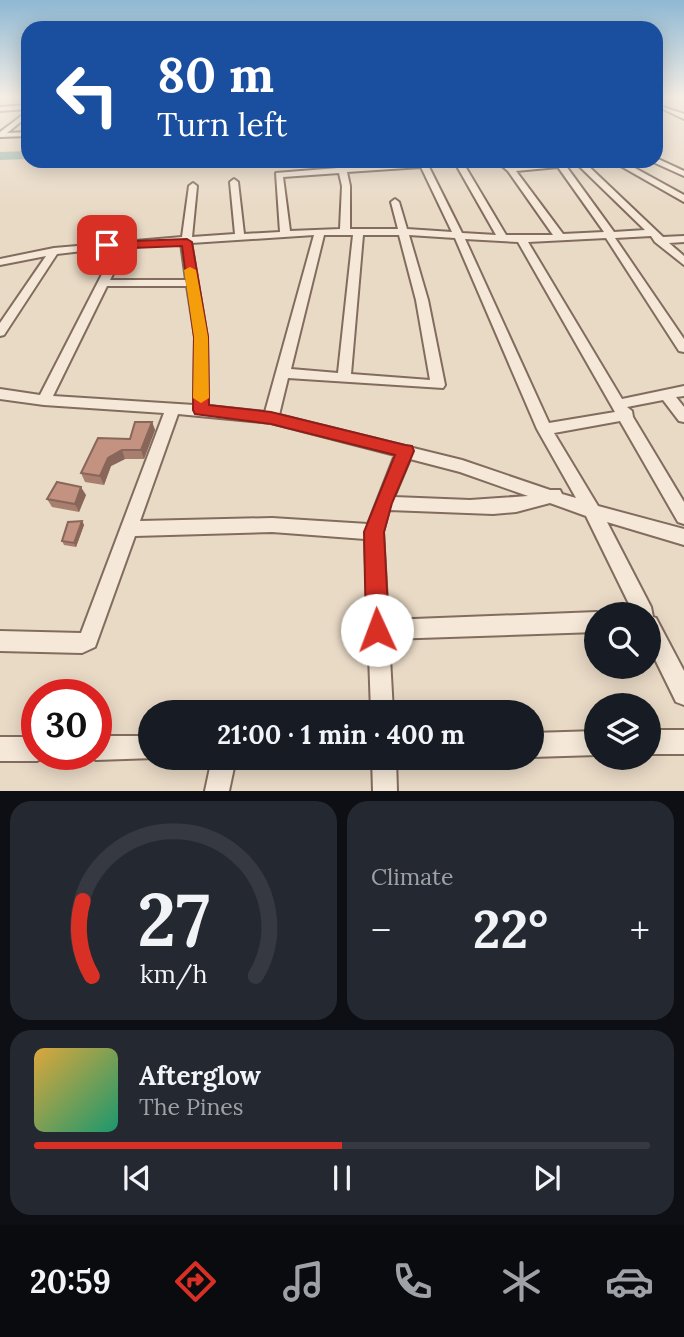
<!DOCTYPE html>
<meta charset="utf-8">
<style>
body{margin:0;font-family:Lora,serif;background:#242831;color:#f1f3f6;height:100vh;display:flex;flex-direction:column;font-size:26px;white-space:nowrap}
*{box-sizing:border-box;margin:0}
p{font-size:23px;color:#9ea1a6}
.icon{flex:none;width:38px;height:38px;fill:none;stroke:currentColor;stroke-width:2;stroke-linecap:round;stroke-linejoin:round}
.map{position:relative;height:791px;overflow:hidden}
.drawer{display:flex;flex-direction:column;gap:10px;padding:10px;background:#0d0f14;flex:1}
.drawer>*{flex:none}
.hud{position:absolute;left:21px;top:21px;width:642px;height:147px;border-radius:21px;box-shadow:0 4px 18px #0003;background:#1a4fa0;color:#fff;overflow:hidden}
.controls{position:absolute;left:584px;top:602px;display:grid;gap:14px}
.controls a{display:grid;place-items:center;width:77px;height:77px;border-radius:50%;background:#171b24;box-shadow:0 4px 18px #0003;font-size:35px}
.speed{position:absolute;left:21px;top:679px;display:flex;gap:14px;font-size:35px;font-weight:700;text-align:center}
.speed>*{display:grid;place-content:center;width:91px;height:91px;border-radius:50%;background:#171b24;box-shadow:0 4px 18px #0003;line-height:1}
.speed .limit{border:10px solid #d22;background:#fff;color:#111}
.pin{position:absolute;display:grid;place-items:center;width:60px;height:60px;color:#fff;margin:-30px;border-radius:14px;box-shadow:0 4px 10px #0006}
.me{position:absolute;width:77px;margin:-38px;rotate:358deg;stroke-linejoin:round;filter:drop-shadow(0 0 5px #0008)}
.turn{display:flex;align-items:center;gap:24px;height:147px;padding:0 21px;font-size:32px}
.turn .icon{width:91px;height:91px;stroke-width:2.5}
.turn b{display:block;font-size:49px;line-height:60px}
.big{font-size:52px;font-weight:700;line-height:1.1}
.drawer .card{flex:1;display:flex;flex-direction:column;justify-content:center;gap:10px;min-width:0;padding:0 24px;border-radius:21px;background:#242831}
.drawer .dial{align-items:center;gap:0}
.dial svg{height:182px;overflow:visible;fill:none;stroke:#363941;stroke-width:7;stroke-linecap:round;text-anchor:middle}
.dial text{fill:#f1f3f6;stroke:none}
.song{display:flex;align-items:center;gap:21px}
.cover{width:84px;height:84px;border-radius:10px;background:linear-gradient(135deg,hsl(40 70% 55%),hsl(160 70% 35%))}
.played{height:7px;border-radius:4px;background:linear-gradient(90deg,#d93025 50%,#363941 50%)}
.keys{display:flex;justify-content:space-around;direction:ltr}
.heat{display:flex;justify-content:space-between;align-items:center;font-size:38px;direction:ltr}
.drawer .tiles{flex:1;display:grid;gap:10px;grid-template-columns:1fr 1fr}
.card:last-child{grid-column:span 2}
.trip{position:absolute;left:138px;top:700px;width:406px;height:70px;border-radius:35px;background:#171b24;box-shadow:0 4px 18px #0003;font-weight:700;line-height:70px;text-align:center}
.menu{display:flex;height:112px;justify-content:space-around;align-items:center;background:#090b0e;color:#9ea1a6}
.menu .icon{width:49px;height:49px}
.menu .selected{color:#d93025}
.menu b{font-size:32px;color:#f1f3f6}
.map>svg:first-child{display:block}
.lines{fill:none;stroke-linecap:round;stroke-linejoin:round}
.river{fill:#a7bdb3;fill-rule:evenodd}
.minor-casing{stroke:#826c5e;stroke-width:4}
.minor{fill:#f5e8d8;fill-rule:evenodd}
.wall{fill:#a87e6e}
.shaded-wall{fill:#88665a}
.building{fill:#c39280;stroke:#88665a;stroke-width:2}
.route{fill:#d93025;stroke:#8d1f18;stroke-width:2}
.slow{fill:#f59e0b}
</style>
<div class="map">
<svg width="684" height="791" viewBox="0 0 684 791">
<rect width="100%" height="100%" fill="#e9dac6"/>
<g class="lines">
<path class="river" d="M28,151V159L0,160V152Z"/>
<g class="minor-casing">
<g id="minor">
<path d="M28,105V109L0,111V107Z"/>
<path d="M663,107L684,114V119L663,109Z"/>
<path d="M28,111V116L7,133L28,132V136L0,137V132Z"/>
<path d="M656,158L684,171V176L653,162L656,161Z"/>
<path d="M337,161H345L346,167L426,161L462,233L496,235L454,161H462L506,235H553L508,171L496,161H505L513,166L554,163L553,161L570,164L566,166L614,232L645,230L574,161H583L663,237L684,236V242L669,243L684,256V265L655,242L651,236L615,238L684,339V352L679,351L606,238L528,242L622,399L684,386V396L676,397L684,407V422L679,421L663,400L627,407L632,411L633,417L684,502V524L678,522L620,421L554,433L598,506L684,529V545L607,522L651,607L653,617L656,618L684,671V705L676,702L649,647V614H634L586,516L550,503L516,512L493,514L389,510L383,532L388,620L597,612L602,614H597V632L389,639L393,712H371L365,539L272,532L135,536L95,647L82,653L0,651V631L81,633L164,413L44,405L0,399V389L40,395L116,247L57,254L4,335L0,336V323L46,256L0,265V259L54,248L182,237L189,186L193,183L197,186L192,237L235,234L230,182L234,179L238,182L244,234L280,232L276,173L338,168ZM421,167L452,232L407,229L399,202L395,199L391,202L398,229H350V186L347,172ZM558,167L604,232L563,234L516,171ZM339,173L342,186L340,229L290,231L283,177ZM314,235L265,412L208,406L207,337L191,243ZM324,235H353L338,373L291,369ZM363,235H399L416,300L430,380L351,374ZM409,235L455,238L537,429L576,498L562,494L560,490H550L462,460L279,415L288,378L443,388L445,385L428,300ZM465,239L518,242L615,412L549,423ZM181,243L186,280H110L127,247ZM107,286H187L195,337L194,405L53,396ZM178,414L271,423L395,455L368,524L272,518L140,521ZM410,459L460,472L528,496L470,500L394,497Z"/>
<path d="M612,161H622L684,195V202Z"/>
<rect x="649" y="730" width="35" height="24"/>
<path d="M597,731V755L532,757V733Z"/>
<path d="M96,736H150V758H155L96,760L87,754H96Z"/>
<path d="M0,737H37V754H46L45,757L37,761H0Z"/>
<path d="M212,758H236L229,791H205Z"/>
<path d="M372,758H396L397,791H373Z"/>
</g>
</g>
<use href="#minor" class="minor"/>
</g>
<g class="wall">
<path d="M152,422L155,430L144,459H125L111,466L104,485L85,482L81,473L130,439Z"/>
<path d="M86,495L79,512L52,507L47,499Z"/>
<path d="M82,521L84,525L76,547L64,545L62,541Z"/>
</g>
<g class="shaded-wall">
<path d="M152,422L155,430L144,459L141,450Z"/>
<path d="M122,450L125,459L111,466L104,485L100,476L108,458Z"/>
<path d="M81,487L86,495L79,512L75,504Z"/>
<path d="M82,521L84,525L76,547L74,543Z"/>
</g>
<g class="building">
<path d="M135,422H152L141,450H122L108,458L100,476L81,473L98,438L130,439Z"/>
<path d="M57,482L81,487L75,504L47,499Z"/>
<path d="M82,521L74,543L62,541L68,522Z"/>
</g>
<linearGradient id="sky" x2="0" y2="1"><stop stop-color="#8eb8d3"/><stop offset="0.47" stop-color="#f5eee5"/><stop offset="1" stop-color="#f5eee5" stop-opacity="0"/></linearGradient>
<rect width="684" height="206" fill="url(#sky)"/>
<path class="route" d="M187,239L192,242L208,337L209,405L271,412L405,445L412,446L414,451L392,503L384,532L389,630L385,638L377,641L369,638L366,630L364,532L395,455L271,424L195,414L193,410L194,337L182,246L107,249L102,245L107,242Z"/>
<path class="slow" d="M190,267L196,270L208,337L209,398L201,403L193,398L194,337L184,270Z"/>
</svg>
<div class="controls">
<a><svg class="icon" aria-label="search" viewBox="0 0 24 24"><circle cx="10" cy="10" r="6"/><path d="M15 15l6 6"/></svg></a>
<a><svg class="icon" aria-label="layers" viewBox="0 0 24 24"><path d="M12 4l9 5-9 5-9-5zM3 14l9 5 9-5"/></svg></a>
</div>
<div class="speed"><div class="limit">30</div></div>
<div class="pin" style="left:107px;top:245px;background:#d93025"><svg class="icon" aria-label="arrive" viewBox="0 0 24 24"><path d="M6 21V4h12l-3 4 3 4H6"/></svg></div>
<svg class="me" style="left:377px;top:630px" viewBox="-20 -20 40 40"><circle r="19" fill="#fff"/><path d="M0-13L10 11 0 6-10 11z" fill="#d93025"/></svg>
<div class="trip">21:00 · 1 min · 400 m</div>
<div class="hud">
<div class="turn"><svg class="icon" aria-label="left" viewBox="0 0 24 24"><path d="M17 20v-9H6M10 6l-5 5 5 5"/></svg><div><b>80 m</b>Turn left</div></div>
</div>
</div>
<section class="drawer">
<div class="tiles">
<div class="card dial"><svg viewBox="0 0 100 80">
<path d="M14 69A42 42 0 1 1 86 69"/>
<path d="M14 69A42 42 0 0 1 10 36" stroke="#d93025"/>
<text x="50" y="56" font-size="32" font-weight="700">27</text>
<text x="50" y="72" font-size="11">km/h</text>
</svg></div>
<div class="card"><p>Climate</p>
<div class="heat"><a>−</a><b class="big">22°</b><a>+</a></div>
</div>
<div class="card">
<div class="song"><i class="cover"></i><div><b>Afterglow</b><p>The Pines</p></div></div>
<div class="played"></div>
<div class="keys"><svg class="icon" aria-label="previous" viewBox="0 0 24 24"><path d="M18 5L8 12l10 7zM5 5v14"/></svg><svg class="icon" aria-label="pause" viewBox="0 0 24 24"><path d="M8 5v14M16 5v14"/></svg><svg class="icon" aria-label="next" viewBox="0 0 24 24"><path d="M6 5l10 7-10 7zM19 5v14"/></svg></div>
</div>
</div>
</section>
<nav class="menu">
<b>20:59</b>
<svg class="icon selected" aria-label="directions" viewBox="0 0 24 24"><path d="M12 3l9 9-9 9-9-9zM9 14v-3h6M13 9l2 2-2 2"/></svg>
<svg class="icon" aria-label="music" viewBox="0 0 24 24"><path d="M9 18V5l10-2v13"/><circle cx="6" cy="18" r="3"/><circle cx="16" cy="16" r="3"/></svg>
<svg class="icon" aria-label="phone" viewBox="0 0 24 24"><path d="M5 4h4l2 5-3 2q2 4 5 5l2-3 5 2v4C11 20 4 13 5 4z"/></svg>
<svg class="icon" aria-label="climate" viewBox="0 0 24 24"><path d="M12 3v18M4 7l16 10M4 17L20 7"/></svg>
<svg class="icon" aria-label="car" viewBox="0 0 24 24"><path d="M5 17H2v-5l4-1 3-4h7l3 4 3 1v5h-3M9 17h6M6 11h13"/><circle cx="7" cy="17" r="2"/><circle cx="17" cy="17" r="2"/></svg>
</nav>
